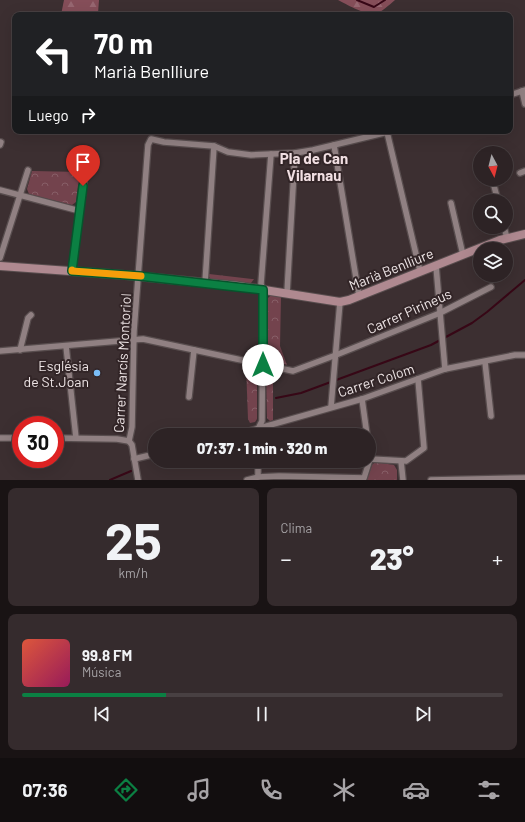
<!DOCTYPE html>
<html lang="es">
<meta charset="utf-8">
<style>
body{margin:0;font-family:Barlow,sans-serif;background:#352b2d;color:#f1f3f6;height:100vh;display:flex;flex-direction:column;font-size:15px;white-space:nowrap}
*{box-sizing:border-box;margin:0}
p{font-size:13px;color:#a7a4a7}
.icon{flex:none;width:22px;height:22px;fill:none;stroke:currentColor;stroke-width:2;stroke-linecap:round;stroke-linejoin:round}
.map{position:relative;height:480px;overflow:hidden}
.details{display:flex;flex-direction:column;gap:8px;padding:8px;background:#191314;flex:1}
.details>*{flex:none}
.hud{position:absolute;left:12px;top:12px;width:501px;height:122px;border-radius:8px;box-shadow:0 4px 16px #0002,0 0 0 1px #484042;background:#202124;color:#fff;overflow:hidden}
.needle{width:26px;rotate:173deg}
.fabs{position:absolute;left:473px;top:146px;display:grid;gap:8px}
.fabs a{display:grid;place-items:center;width:40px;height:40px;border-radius:50%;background:#2d2325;box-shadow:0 4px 16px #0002,0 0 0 1px #484042;font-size:20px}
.speed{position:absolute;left:12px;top:416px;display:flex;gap:8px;font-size:20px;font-weight:700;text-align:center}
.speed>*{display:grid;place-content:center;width:52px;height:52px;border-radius:50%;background:#2d2325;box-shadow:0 4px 16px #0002,0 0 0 1px #484042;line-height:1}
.speed .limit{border:6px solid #d22;background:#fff;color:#111}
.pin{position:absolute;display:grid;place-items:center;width:34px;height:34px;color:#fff;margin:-41px -17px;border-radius:50% 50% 50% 0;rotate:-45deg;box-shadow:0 0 4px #0007}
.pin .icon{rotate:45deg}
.me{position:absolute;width:44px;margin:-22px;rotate:0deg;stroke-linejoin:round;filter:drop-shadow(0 0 3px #0008)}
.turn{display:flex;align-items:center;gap:14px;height:84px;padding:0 16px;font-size:18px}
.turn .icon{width:52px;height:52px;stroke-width:2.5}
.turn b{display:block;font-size:28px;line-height:34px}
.then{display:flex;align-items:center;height:38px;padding:0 16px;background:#0003;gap:8px;font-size:15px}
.big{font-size:30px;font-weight:800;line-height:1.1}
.details .card{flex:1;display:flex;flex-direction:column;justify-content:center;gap:6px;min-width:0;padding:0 14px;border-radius:8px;background:#352b2d}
.details .dial{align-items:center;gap:0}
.dial b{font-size:52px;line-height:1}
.song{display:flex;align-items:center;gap:12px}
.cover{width:48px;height:48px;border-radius:6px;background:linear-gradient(135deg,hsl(10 70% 55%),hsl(330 70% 35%))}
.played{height:4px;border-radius:2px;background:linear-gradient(90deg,#0b8043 30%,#484042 30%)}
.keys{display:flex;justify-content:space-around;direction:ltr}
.heat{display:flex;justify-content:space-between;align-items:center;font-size:22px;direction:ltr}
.details .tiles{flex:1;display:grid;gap:8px;grid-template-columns:1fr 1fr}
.card:last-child{grid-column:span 2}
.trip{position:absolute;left:148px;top:428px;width:228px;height:40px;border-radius:20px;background:#2d2325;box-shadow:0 4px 16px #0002,0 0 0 1px #484042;font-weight:800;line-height:40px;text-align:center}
.dock{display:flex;height:64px;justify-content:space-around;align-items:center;background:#120e0f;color:#a7a4a7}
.dock .icon{width:28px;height:28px}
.dock .active{color:#0b8043}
.dock b{font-size:18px;color:#f1f3f6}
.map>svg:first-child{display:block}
.forest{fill:url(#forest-firs)}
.park{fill:url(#park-crowns)}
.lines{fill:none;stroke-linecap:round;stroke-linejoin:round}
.stream{stroke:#370716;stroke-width:2}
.street-casing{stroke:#584d4e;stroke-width:8}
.secondary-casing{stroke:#584d4e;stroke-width:10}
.street{stroke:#908082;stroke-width:5.5}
.secondary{stroke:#af8990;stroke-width:8}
.route-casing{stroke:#07532c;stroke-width:10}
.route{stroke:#0b8043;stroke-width:7}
.slow{stroke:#f59e0b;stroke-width:7}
.poi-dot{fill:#7abef8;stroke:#322527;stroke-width:1.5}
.labels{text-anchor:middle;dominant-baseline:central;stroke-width:4;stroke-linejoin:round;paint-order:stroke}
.street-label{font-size:14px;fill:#eee5e6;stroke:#322527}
.poi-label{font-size:14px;fill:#eee5e6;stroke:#322527;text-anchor:end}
.neighbourhood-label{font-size:15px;font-weight:bold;fill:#f1dfe2;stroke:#322527}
</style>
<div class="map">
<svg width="525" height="480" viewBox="0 0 525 480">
<defs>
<pattern id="forest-firs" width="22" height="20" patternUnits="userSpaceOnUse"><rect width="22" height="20" fill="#854e59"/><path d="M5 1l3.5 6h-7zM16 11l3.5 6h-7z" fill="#976771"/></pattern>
<pattern id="park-crowns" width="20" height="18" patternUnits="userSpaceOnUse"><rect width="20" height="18" fill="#73434d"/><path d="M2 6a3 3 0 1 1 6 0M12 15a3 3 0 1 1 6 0" fill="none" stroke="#875e67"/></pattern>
</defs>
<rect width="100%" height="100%" fill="#3c2f31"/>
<g class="forest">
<path d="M64,0H99L98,13L85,15H61Z"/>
<path d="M338,0H395C389,5 381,13 374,14C365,15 346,4 338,0Z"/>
</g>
<g class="park">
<path d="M32,171L80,172L76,202L72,205L29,194L27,189Z"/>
<path d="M209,274L252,279H254L251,283L211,279L209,277Z"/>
<path d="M271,295L281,297L280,346L287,365L269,360L267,355V299Z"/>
<path d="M246,366L252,367L257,373V419L255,422L250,423L248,419Z"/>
<path d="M270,371L273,372V420L270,421L267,418L266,374Z"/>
<path d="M375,462L394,465L397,470V480H367L372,465Z"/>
</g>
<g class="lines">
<g class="stream">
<path d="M357,0L374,7L385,0"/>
<path d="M276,398L301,393L431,345L472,323L487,312L525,280"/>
<path d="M110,480L131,471"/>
</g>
<g class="street-casing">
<g id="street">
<path d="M522,91L525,104"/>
<path d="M510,95L525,90"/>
<path d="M387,132L420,271"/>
<path d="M0,145L1,142"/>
<path d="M334,145L359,296"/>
<path d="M520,173L525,171"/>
<path d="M493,182L498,201"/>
<path d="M0,190L80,211"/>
<path d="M451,203L463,255"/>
<path d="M504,227L507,238"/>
<path d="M0,258L28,170"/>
<path d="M436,266L445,369"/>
<path d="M72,271L85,174"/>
<path d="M205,283L214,146"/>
<path d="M287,293L295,153"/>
<path d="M66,346L76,438"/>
<path d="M20,350L28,318L31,315"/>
<path d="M0,351L143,339L293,371L336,355L440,313L491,287"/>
<path d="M485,362L491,416"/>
<path d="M189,397L194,350"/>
<path d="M362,399L367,435"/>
<path d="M331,407L340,302"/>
<path d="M235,435L362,399L445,369L515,355H525"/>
<path d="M258,435V429L262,421L263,290L261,284L271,154"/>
<path d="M0,438H21"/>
<path d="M55,438L117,439L129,441"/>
<path d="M134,459L155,454"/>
<path d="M370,459L406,461L424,448L418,379"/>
<path d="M401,461L403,480"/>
<path d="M258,477V461"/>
<path d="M138,480L132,445L129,441L132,427L134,331L148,145L151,139L164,142L214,146L228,152L251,155L295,153L313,150L392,131"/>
<path d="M247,480L258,477L279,476L364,478L370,459L369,453"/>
<path d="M431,480L525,478"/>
</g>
</g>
<g class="secondary-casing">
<path id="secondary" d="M0,266L125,275L239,286L340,302L349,300L500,240L525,234"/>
</g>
<use href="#street" class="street"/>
<use href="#secondary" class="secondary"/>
</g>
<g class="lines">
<g class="route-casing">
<path id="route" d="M83,186L72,271L139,276L263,290V365"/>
</g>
<use href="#route" class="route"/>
<path class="slow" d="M72,270V271L141,276"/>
</g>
<circle class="poi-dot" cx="97" cy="373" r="4"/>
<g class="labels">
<g class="street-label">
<text transform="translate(391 269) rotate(-22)">Marià Benlliure</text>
<text transform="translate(409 311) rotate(-24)">Carrer Pirineus</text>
<text transform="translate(122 363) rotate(-87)">Carrer Narcís Montoriol</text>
<text transform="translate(376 380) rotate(-18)">Carrer Colom</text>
</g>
<g class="poi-label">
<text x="89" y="365">Església<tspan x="89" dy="16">de St.Joan</tspan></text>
</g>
<g class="neighbourhood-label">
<text x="314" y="158">Pla de Can<tspan x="314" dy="17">Vilarnau</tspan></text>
</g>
</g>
</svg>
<div class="fabs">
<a><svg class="needle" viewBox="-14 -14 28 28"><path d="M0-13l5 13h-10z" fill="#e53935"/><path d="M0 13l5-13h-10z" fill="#a7a4a7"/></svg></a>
<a><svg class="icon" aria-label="search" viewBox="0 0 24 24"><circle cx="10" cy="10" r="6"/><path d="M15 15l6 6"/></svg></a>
<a><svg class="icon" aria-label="layers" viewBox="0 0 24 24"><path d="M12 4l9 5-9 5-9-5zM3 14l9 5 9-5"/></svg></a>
</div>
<div class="speed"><div class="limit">30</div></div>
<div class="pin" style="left:83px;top:186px;background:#d93025"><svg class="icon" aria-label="arrive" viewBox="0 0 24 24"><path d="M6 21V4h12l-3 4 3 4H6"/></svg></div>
<svg class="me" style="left:263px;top:365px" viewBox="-20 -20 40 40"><circle r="19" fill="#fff"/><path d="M0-13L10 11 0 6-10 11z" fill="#0b8043"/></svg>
<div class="trip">07:37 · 1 min · 320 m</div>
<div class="hud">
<div class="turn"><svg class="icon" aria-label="left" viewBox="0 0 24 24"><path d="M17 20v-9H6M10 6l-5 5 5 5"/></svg><div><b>70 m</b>Marià Benlliure</div></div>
<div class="then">Luego<svg class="icon" aria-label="right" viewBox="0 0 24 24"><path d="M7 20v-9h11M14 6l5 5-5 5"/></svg></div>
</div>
</div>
<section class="details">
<div class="tiles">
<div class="card dial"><b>25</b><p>km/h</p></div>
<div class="card"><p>Clima</p>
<div class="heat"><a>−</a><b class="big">23°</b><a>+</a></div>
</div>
<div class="card">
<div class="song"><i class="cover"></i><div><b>99.8 FM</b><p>Música</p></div></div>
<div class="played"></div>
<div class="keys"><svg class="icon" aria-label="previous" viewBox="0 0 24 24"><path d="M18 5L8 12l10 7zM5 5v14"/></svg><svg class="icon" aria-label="pause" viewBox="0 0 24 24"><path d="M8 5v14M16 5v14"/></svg><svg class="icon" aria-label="next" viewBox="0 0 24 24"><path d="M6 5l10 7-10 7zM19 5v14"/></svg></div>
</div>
</div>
</section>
<nav class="dock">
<b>07:36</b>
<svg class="icon active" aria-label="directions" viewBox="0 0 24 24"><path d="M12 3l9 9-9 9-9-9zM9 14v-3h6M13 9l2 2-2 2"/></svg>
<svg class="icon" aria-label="music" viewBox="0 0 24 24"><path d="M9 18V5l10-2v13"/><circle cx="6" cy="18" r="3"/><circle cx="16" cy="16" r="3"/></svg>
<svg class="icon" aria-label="phone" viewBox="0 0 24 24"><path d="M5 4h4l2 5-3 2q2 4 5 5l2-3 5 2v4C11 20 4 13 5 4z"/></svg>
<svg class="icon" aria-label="climate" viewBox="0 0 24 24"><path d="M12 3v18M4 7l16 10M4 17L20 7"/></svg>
<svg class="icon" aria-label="car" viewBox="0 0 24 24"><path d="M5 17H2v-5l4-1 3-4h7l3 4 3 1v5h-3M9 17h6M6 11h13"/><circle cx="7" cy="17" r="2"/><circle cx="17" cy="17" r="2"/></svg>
<svg class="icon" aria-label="filters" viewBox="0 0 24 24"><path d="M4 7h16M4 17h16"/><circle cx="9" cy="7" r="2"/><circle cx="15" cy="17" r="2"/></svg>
</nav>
